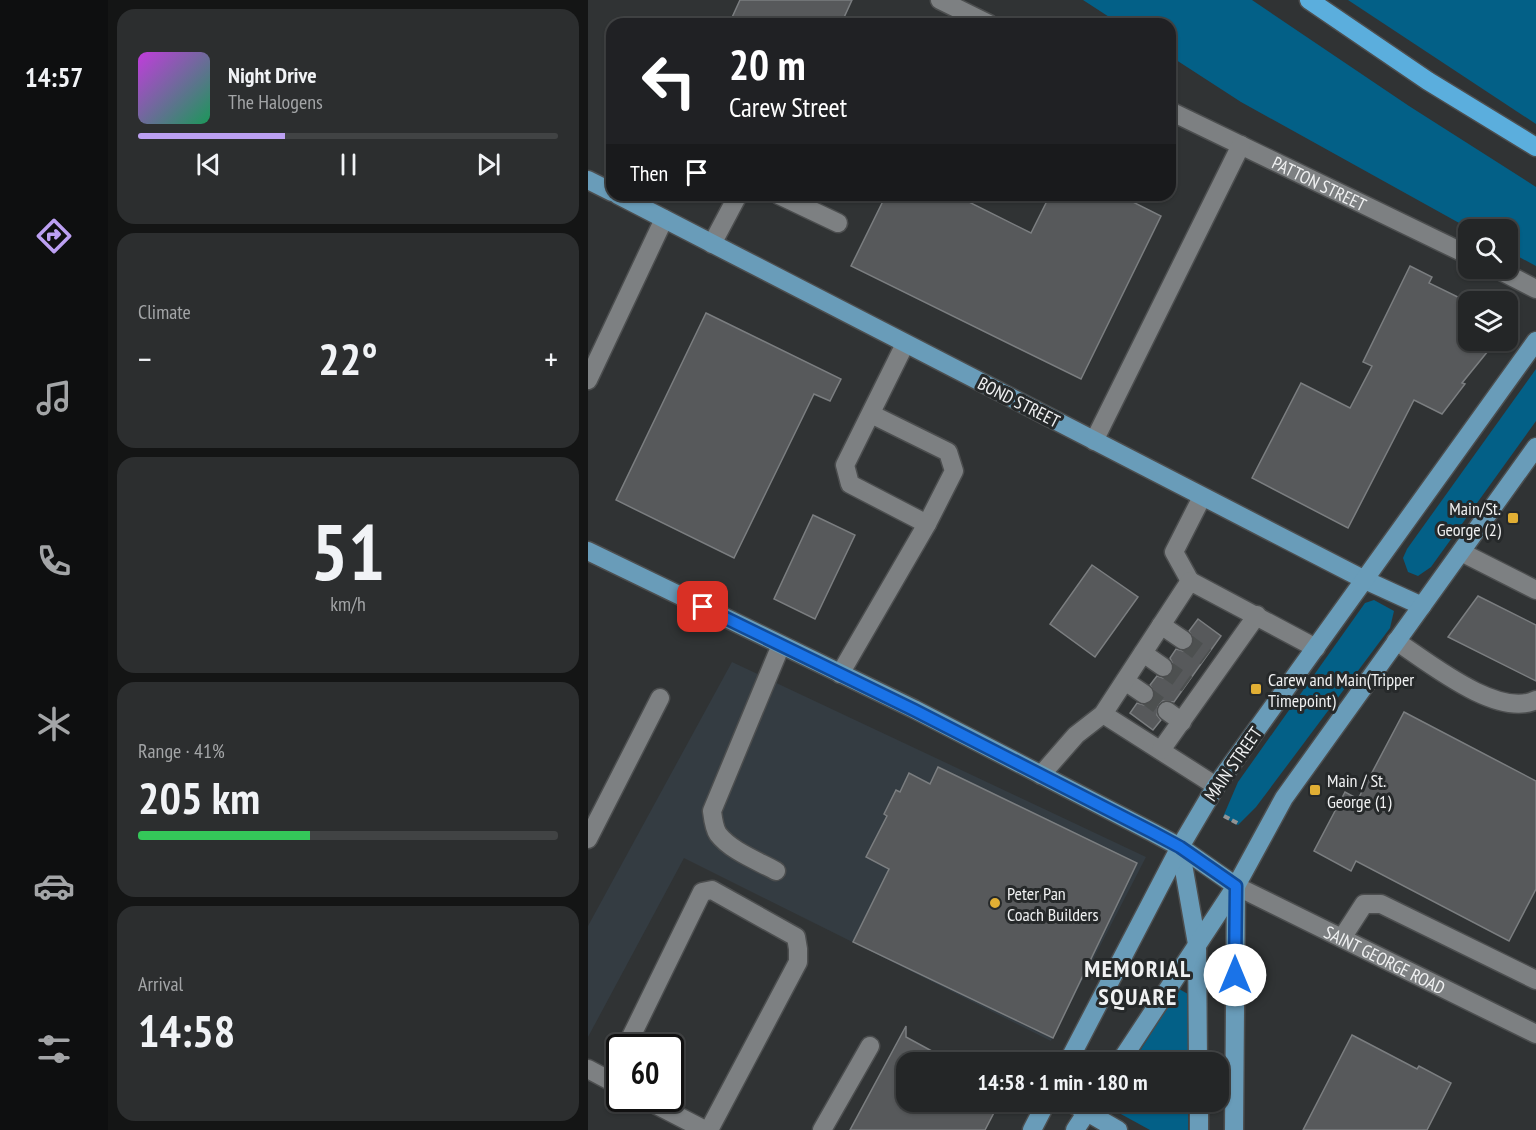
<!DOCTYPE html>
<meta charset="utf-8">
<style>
body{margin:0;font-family:"PT Sans Narrow",sans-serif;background:#2c2e2f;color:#f1f3f6;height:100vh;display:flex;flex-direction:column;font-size:22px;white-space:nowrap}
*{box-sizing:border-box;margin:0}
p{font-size:20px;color:#a3a5a7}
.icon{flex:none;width:33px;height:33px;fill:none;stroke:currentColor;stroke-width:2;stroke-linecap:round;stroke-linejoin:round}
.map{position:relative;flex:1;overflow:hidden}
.sheet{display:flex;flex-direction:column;gap:9px;padding:9px;background:#141515;width:480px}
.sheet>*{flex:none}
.hud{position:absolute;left:18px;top:18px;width:570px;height:183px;border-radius:18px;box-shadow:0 2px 4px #0004,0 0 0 2px #414344;background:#202124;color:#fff;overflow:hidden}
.tools{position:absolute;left:870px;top:219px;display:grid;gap:12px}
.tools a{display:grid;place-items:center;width:60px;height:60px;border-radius:12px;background:#242627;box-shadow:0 2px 4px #0004,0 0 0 2px #414344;font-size:30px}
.speed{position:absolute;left:18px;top:1034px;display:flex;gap:12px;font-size:30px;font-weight:700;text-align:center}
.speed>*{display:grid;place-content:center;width:78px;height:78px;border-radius:50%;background:#242627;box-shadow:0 2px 4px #0004,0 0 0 2px #414344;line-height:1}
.speed .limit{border:3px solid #111;border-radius:9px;background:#fff;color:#111}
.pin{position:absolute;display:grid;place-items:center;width:51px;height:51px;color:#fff;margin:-26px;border-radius:12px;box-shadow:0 3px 9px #0006}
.me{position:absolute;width:66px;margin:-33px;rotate:0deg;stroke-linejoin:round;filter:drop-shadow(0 0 4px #0008)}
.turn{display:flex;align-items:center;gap:21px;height:126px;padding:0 24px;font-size:27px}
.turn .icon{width:78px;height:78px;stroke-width:2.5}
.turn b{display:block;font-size:42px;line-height:51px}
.then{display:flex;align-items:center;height:57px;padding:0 24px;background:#0003;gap:12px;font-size:22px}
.big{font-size:45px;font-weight:700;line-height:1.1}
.sheet .widget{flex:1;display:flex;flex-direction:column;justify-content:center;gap:9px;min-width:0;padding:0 21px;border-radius:18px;background:#2c2e2f}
.sheet .dial{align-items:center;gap:0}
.dial b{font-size:78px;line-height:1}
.song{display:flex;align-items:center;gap:18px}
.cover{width:72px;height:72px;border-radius:9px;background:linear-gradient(135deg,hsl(290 70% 55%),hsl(150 70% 35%))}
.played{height:6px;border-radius:3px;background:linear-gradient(90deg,#bca0f2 35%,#414344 35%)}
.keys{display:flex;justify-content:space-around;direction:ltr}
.heat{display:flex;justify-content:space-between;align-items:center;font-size:33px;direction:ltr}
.charge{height:9px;border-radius:4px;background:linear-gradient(90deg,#34c759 41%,#414344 0)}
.trip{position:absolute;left:308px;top:1052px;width:333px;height:60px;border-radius:18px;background:#242627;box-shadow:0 2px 4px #0004,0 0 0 2px #414344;font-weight:700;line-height:60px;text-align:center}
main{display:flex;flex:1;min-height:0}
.tab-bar{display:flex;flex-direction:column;width:108px;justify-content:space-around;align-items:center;background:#0e0f10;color:#a3a5a7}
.tab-bar .icon{width:42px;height:42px}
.tab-bar .active{color:#bca0f2}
.tab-bar b{font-size:27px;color:#f1f3f6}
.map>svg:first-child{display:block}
.built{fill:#343c42}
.green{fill:#036087}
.building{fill:#57595b;stroke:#7b7e80;stroke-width:1.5}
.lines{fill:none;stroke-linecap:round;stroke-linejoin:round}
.minor-tunnel{stroke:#4d5050;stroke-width:18;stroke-dasharray:18 9;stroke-linecap:butt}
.minor-casing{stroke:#4c4e4f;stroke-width:21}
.major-casing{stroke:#4c4e4f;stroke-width:21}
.highway-casing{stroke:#4c4e4f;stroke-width:21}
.path{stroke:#919394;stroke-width:4;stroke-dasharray:6 3;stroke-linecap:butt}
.minor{stroke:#7d8082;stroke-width:18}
.major{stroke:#699cb9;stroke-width:18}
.highway{stroke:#5baedd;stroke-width:18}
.route-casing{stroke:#114b97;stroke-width:15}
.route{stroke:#1a73e8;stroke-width:10}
.poi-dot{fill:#e1af34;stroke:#26292a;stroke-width:2}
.labels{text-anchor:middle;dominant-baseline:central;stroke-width:6;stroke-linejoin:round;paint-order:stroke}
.street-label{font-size:18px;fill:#f0f1f2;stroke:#26292a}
.poi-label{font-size:18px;fill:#f0f1f2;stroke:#26292a;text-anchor:start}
.district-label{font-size:24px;font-weight:bold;letter-spacing:1.5px;fill:#f0f1f2;stroke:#26292a}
</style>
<main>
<nav class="tab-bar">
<b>14:57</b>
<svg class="icon active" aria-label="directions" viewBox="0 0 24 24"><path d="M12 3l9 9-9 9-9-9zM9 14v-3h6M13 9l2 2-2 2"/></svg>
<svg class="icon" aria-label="music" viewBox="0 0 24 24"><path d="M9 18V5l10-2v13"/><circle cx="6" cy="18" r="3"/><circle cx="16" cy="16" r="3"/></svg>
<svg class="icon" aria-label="phone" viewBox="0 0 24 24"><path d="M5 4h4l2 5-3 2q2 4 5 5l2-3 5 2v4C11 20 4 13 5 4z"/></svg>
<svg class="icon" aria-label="climate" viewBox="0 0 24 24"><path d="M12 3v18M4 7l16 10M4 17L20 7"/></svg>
<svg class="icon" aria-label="car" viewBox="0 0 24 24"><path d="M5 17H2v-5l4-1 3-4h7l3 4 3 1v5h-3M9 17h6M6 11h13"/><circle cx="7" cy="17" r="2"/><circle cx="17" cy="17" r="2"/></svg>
<svg class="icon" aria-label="filters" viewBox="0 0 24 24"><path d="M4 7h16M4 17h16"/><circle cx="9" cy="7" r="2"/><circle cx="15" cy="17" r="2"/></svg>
</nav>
<section class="sheet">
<div class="widget">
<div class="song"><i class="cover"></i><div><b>Night Drive</b><p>The Halogens</p></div></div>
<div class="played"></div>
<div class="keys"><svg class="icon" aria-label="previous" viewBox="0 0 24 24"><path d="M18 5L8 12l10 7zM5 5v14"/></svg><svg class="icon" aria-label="pause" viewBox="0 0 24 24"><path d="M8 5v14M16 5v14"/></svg><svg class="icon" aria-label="next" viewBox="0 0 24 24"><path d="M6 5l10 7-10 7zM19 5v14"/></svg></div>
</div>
<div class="widget"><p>Climate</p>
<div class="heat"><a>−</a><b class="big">22°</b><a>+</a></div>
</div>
<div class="widget dial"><b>51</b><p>km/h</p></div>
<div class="widget"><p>Range · 41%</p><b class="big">205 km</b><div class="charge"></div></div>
<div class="widget"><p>Arrival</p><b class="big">14:58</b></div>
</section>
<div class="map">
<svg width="948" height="1130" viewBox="0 0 948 1130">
<rect width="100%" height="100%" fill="#303334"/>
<path class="built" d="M144,662L558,857L463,1041L96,858L0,1037V926Z"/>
<g class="green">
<path d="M495,0H664L821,106L948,187V266L920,251V230L882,229L653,102L582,56V24H532Z"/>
<path d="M760,0H948V124Z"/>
<path d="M948,369V421L843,567L830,576L820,572L815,558L819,549Z"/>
<path d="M786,600L806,611L802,628L668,807L650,825L635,817L650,782L777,603Z"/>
<path d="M591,989L600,994V1062H545Z"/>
<path d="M528,1101H600V1130H562L531,1113Z"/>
</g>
<g class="building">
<path d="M152,0H264L253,24H141Z"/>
<path d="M298,195H367L443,233L462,195H531L573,216L493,379L263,266Z"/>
<path d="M822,266L844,277L841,283L880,302V340H909L874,383L877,384L854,414L826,400L760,528L664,478L713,383L762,408L784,366L775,362Z"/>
<path d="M118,313L253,379L242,401L226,394L146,558L28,500Z"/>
<path d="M225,515L267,535L227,619L186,599Z"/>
<path d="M504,565L550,597L507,657L462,624Z"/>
<path d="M890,596L948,625V681L860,637Z"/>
<path d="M610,619L633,636L586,702L575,701L570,705L569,715L573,720L565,730L542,713L549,703L556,705L565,701L567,694L562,685L569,676L575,678L584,674L586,667L582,658L588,649L595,651L604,647L606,640L601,631Z"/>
<path d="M816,712L948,781V889L921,941L768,861L763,871L726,851L757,792L770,799Z"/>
<path d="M350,767L549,863L465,1038L265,942L301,869L278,857L299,816L296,814L308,790L312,792L321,773L342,784Z"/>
<path d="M318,1026V1037L364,1062H318V1101H412L397,1130H262Z"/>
<path d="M764,1035L829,1069L831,1066L863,1083L839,1130H715Z"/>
</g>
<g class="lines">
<g class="minor-tunnel">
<path d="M595,640L618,657"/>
<path d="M575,667L599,684"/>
<path d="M556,694L579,711"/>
</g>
<g class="minor-casing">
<g id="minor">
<path d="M352,0L401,24"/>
<path id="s1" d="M582,111L880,255"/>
<path d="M191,195L250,223"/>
<path d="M124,244L150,195"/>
<path d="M907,268L948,289"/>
<path d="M0,380L76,219"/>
<path d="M283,414L360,452L366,471L339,524"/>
<path d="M506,441L653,145"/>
<path d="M873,552L948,590"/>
<path d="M602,581L586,552L614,497"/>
<path d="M573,625L595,640"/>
<path d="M808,641C840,662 910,719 948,700"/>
<path d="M555,653L575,667"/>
<path d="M252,674L339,524L262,484L257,465L317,344"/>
<path d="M537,681L556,694"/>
<path d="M579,711L594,722"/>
<path d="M515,714L628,786"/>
<path d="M573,750L669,615"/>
<path d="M453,775L488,735L515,714L602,581L728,648"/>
<path d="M0,839L72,698"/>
<path d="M188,871C170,861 143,851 130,834C126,828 125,819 124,811L193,645"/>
<path id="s2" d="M648,886L948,1034"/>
<path d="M754,938L776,904H793L948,980"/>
<path d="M38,1047L114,892L124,890L208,937L210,949V962L121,1130"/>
<path d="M0,1069L32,1086"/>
<path d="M21,1080L32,1059"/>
<path d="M55,1098L117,1130"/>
<path d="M234,1130L282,1046"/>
</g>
</g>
<g class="major-casing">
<g id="major">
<path d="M0,180L24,192"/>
<path d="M30,195L777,580L834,606"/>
<path d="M0,551L326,709L564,832L592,847L648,886"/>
<path d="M592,847L609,944L610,1062"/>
<path d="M480,1062L592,847L628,786L948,341"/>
<path d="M532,1062L648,886L696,798L948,447"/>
<path d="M480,1101L530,1130"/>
<path d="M611,1101V1130"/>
<path d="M444,1130L459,1101"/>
<path d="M487,1130L506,1101"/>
<path d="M646,1130L648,886"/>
</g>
</g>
<g class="highway-casing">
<path id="highway" d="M721,0L840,81L948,147"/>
</g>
<path class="path" d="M636,816L651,824"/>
<use href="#minor" class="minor"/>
<use href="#major" class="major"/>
<use href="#highway" class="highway"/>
</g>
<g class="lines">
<g class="route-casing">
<path id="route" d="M115,607L326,710L564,832L592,847L648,886L647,975"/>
</g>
<use href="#route" class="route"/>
</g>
<g class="poi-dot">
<rect x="919" y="512" width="12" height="12" rx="3"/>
<rect x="662" y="683" width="12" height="12" rx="3"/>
<rect x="721" y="784" width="12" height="12" rx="3"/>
<circle cx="407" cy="903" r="6"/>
</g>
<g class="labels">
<g class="street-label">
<text stroke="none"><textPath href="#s1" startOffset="166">PATTON STREET</textPath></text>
<text transform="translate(431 402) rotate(27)">BOND STREET</text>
<text transform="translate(645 764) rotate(-55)">MAIN STREET</text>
<text stroke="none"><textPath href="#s2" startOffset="166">SAINT GEORGE ROAD</textPath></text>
</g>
<g class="poi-label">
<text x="913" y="508" text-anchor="end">Main/St.<tspan x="913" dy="21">George (2)</tspan></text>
<text x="680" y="679">Carew and Main(Tripper<tspan x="680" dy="21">Timepoint)</tspan></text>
<text x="739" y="780">Main / St.<tspan x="739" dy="21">George (1)</tspan></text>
<text x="419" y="893">Peter Pan<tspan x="419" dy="21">Coach Builders</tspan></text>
</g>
<g class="district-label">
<text x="550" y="968">MEMORIAL<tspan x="550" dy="28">SQUARE</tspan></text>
</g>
</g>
</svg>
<div class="tools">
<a><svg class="icon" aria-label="search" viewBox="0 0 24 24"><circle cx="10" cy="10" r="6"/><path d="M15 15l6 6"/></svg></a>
<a><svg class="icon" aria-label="layers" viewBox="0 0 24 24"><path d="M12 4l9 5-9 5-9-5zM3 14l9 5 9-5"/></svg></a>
</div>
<div class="speed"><div class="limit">60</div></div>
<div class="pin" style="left:115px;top:607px;background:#d93025"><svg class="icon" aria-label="arrive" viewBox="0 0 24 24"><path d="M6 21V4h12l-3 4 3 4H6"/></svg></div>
<svg class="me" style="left:647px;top:975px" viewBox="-20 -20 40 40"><circle r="19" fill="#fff"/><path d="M0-13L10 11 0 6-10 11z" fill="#1a73e8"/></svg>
<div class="trip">14:58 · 1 min · 180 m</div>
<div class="hud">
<div class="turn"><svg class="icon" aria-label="left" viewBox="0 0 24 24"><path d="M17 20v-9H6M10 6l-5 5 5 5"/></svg><div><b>20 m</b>Carew Street</div></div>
<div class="then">Then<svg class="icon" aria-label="arrive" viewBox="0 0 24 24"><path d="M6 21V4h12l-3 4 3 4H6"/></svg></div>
</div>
</div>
</main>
